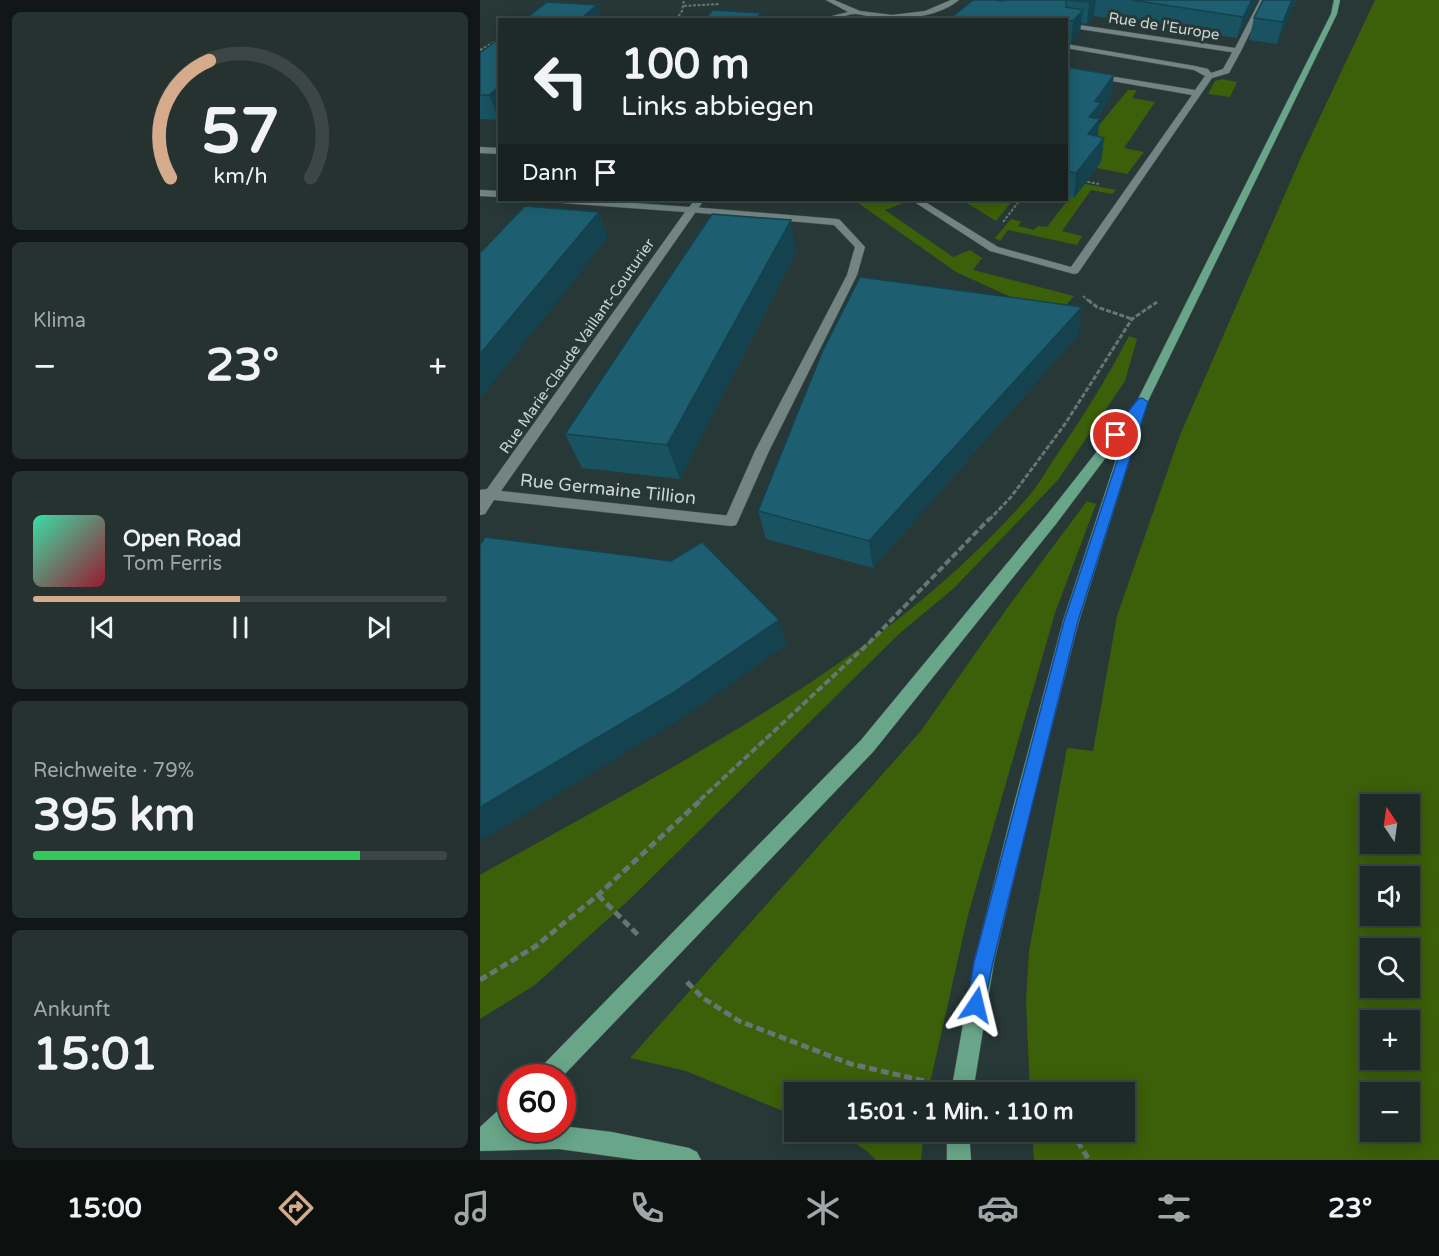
<!DOCTYPE html>
<html lang="de">
<meta charset="utf-8">
<style>
body{margin:0;font-family:"Varela Round",sans-serif;background:#253230;color:#f1f3f6;height:100vh;display:flex;flex-direction:column;font-size:22px;white-space:nowrap}
*{box-sizing:border-box;margin:0}
p{font-size:20px;color:#a0a7a8}
.icon{flex:none;width:33px;height:33px;fill:none;stroke:currentColor;stroke-width:2;stroke-linecap:round;stroke-linejoin:round}
.map{position:relative;flex:1;overflow:hidden}
.drawer{display:flex;flex-direction:column;gap:12px;padding:12px;background:#101716;width:480px}
.drawer>*{flex:none}
.hud{position:absolute;left:18px;top:18px;width:570px;height:183px;border-radius:0px;box-shadow:0 3px 15px #0003,0 0 0 2px #3b4645;background:#1d2a28;color:#f1f3f6;overflow:hidden}
.needle{width:39px;rotate:347deg}
.buttons{position:absolute;left:880px;top:794px;display:grid;gap:12px}
.buttons a{display:grid;place-items:center;width:60px;height:60px;border-radius:0px;background:#1d2a28;box-shadow:0 3px 15px #0003,0 0 0 2px #3b4645;font-size:30px}
.speed{position:absolute;left:18px;top:1064px;display:flex;gap:12px;font-size:30px;font-weight:700;text-align:center}
.speed>*{display:grid;place-content:center;width:78px;height:78px;border-radius:50%;background:#1d2a28;box-shadow:0 3px 15px #0003,0 0 0 2px #3b4645;line-height:1}
.speed .limit{border:9px solid #d22;background:#fff;color:#111}
.pin{position:absolute;display:grid;place-items:center;width:51px;height:51px;color:#fff;margin:-26px;border:3px solid #fff;border-radius:50%;box-shadow:0 2px 6px #0007}
.me{position:absolute;width:66px;margin:-33px;rotate:10deg;stroke-linejoin:round;filter:drop-shadow(0 0 4px #0008)}
.turn{display:flex;align-items:center;gap:21px;height:126px;padding:0 24px;font-size:27px}
.turn .icon{width:78px;height:78px;stroke-width:2.5}
.turn b{display:block;font-size:42px;line-height:51px}
.then{display:flex;align-items:center;height:57px;padding:0 24px;background:#0003;gap:12px;font-size:22px}
.big{font-size:45px;font-weight:700;line-height:1.1}
.drawer .widget{flex:1;display:flex;flex-direction:column;justify-content:center;gap:9px;min-width:0;padding:0 21px;border-radius:9px;background:#253230}
.drawer .dial{align-items:center;gap:0}
.dial svg{height:156px;overflow:visible;fill:none;stroke:#3b4645;stroke-width:7;stroke-linecap:round;text-anchor:middle}
.dial text{fill:#f1f3f6;stroke:none}
.song{display:flex;align-items:center;gap:18px}
.cover{width:72px;height:72px;border-radius:9px;background:linear-gradient(135deg,hsl(160 70% 55%),hsl(350 70% 35%))}
.played{height:6px;border-radius:3px;background:linear-gradient(90deg,#d6ab8b 50%,#3b4645 50%)}
.keys{display:flex;justify-content:space-around;direction:ltr}
.heat{display:flex;justify-content:space-between;align-items:center;font-size:33px;direction:ltr}
.charge{height:9px;border-radius:4px;background:linear-gradient(90deg,#34c759 79%,#3b4645 0)}
.trip{position:absolute;left:304px;top:1082px;width:351px;height:60px;border-radius:0px;background:#1d2a28;box-shadow:0 3px 15px #0003,0 0 0 2px #3b4645;font-weight:700;line-height:60px;text-align:center}
.tab-bar{display:flex;height:96px;justify-content:space-around;align-items:center;background:#0c1110;color:#a0a7a8}
.tab-bar .icon{width:42px;height:42px}
.tab-bar .active{color:#d6ab8b}
.tab-bar b{font-size:27px;color:#f1f3f6}
main{display:flex;flex:1;min-height:0}
.map>svg:first-child{display:block}
.green{fill:#3c5f09;fill-rule:evenodd}
.lines{fill:none;stroke-linecap:round;stroke-linejoin:round}
.service-casing{stroke:#485655;stroke-width:1}
.minor-casing{stroke:#485655;stroke-width:1}
.primary-casing{stroke:#485655;stroke-width:1}
.path-far3{stroke:#677574;stroke-width:2;stroke-dasharray:3 1.5;stroke-linecap:butt}
.path-far2{stroke:#677574;stroke-width:3;stroke-dasharray:5 2;stroke-linecap:butt}
.path-far1{stroke:#677574;stroke-width:4;stroke-dasharray:7 3;stroke-linecap:butt}
.path{stroke:#677574;stroke-width:5;stroke-dasharray:8 4;stroke-linecap:butt}
.service{fill:#728583;fill-rule:evenodd}
.minor{fill:#728583;fill-rule:evenodd}
.primary{fill:#68a589;fill-rule:evenodd}
.wall{fill:#195260}
.shaded-wall{fill:#14424e}
.building{fill:#1d5f70;stroke:#14424e;stroke-width:1.5}
.route{fill:#1a73e8;stroke:#114b97;stroke-width:1.5}
.labels{text-anchor:middle;dominant-baseline:central;stroke-width:6;stroke-linejoin:round;paint-order:stroke}
.far-street-label{font-size:15px;fill:#ccd6d5;stroke:#273836}
.street-label{font-size:18px;fill:#ccd6d5;stroke:#273836}
</style>
<main>
<section class="drawer">
<div class="widget dial"><svg viewBox="0 0 100 80">
<path d="M14 69A42 42 0 1 1 86 69"/>
<path d="M14 69A42 42 0 0 1 34 9" stroke="#d6ab8b"/>
<text x="50" y="56" font-size="32" font-weight="700">57</text>
<text x="50" y="72" font-size="11">km/h</text>
</svg></div>
<div class="widget"><p>Klima</p>
<div class="heat"><a>−</a><b class="big">23°</b><a>+</a></div>
</div>
<div class="widget">
<div class="song"><i class="cover"></i><div><b>Open Road</b><p>Tom Ferris</p></div></div>
<div class="played"></div>
<div class="keys"><svg class="icon" aria-label="previous" viewBox="0 0 24 24"><path d="M18 5L8 12l10 7zM5 5v14"/></svg><svg class="icon" aria-label="pause" viewBox="0 0 24 24"><path d="M8 5v14M16 5v14"/></svg><svg class="icon" aria-label="next" viewBox="0 0 24 24"><path d="M6 5l10 7-10 7zM19 5v14"/></svg></div>
</div>
<div class="widget"><p>Reichweite · 79%</p><b class="big">395 km</b><div class="charge"></div></div>
<div class="widget"><p>Ankunft</p><b class="big">15:01</b></div>
</section>
<div class="map">
<svg width="959" height="1160" viewBox="0 0 959 1160">
<rect width="100%" height="100%" fill="#273836"/>
<g class="green">
<path d="M895,0H959V1160H554L552,1131H645V1092H550L546,1001L549,951L587,748L613,751L637,616L700,435L822,155ZM891,804H930V843H891ZM891,876H930V915H891ZM891,948H930V987H891ZM891,1020H930V1059H891ZM891,1092H930V1131H891Z"/>
<path d="M742,79L757,82L750,97L728,94L735,81Z"/>
<path d="M648,90H657L652,98L675,102L644,148L664,152L647,174L617,168L606,141Z"/>
<path d="M601,183L636,190L632,194L611,190L582,231L602,236L597,245L528,230L520,241L515,238L531,219L541,222L538,226L554,230L558,226L567,227Z"/>
<path d="M374,200H431L405,210L473,257L490,250L502,258L493,270L594,296L579,313L533,298L476,272Z"/>
<path d="M482,200H533L516,221Z"/>
<path d="M649,336L657,339L645,381L578,480L474,588L420,633L150,899L55,985L0,1019V875C192,766 400,666 548,497C559,485 567,469 576,456C603,417 627,378 649,336Z"/>
<path d="M607,501L616,504L575,613L488,915L448,1092H315V1116L206,1071L150,1058L440,732L528,607Z"/>
<path d="M357,1131H444L441,1160H396L387,1151Z"/>
</g>
<g class="lines">
<g class="service-casing">
<g id="service">
<path d="M586,44L715,66L728,69L731,73L743,69L754,49L761,51L749,73L732,78L598,273L594,274L510,251L433,201L442,200L518,247L591,267L712,95L586,73V69L715,90L725,76L714,70L586,48Z"/>
<path d="M212,207L357,219L360,220L385,247L377,275L289,451L258,521L251,526L244,521L275,451L367,275L375,247L354,225L209,212L207,210Z"/>
</g>
</g>
<g class="minor-casing">
<g id="minor">
<path d="M346,0H354L380,11L412,15L445,11L471,0H479C458,17 425,20 398,18C391,18 383,14 375,14C366,14 357,20 348,20L352,16L368,12Z"/>
<path d="M780,0H786L761,51L757,53L586,27V23L755,48Z"/>
<path d="M0,147L20,148V154L0,153Z"/>
<path d="M0,190L20,191V197L0,196Z"/>
<path d="M77,200H113L209,207L215,200H224L21,491L251,516L258,521L256,525L251,526L14,500L5,514L0,515V490L7,489L205,212L82,203Z"/>
</g>
</g>
<g class="primary-casing">
<g id="primary">
<path d="M854,0H860L857,14L668,401L599,621L551,808L514,962L493,1092H471L494,962L533,808L583,621L645,432L576,524L393,752L82,1077H56L59,1069L381,740L566,516L651,408L654,407L851,14Z"/>
<path d="M32,1102V1128H82V1126L132,1132L209,1148L217,1152L221,1160H158L79,1149L0,1151V1127L24,1105Z"/>
<path d="M467,1131H489L491,1160H467Z"/>
</g>
</g>
<g class="path-far3">
<path d="M204,6L240,4"/>
<path d="M116,18L132,20"/>
<path d="M23,19L32,20"/>
<path d="M196,20L202,11L204,0"/>
<path d="M0,50L20,39"/>
<path d="M603,181L619,184"/>
<path d="M523,222L540,200"/>
<path d="M603,296L610,302"/>
</g>
<g class="path-far2">
<path d="M608,300L617,307L652,319"/>
<path d="M509,520L531,497L585,424L652,319L677,302"/>
</g>
<path class="path-far1" d="M220,800L390,642L510,518"/>
<g class="path">
<path d="M118,895L158,935"/>
<path d="M0,980L56,946L118,895L222,799"/>
<path d="M207,982L223,998L259,1021L371,1064L449,1082"/>
<path d="M591,1131L609,1160"/>
</g>
<use href="#service" class="service"/>
<use href="#minor" class="minor"/>
<use href="#primary" class="primary"/>
</g>
<g class="wall">
<path d="M493,0H777L757,38L614,16L607,24L601,23L600,31L591,43L586,42V20Z"/>
<path d="M816,0L797,44L769,40L774,18Z"/>
<path d="M0,53L19,120L0,119Z"/>
<path d="M586,67L631,98L620,114L618,137L624,138L621,162L594,198L586,196Z"/>
<path d="M316,253L200,479L102,468L85,434Z"/>
<path d="M598,335L393,568L286,539L278,511Z"/>
</g>
<g class="shaded-wall">
<path d="M611,0H616L614,16L607,24L609,2Z"/>
<path d="M772,0H777L757,38L763,17Z"/>
<path d="M812,0H816L797,44L803,22Z"/>
<path d="M117,5L122,20H99Z"/>
<path d="M603,10L600,31L591,43L593,21Z"/>
<path d="M281,13L282,20H275Z"/>
<path d="M634,75L631,98L620,114L617,143L606,141L609,117L615,101Z"/>
<path d="M20,86L19,120L9,95Z"/>
<path d="M624,138L621,162L594,198L596,173Z"/>
<path d="M119,212L128,238L0,399V354Z"/>
<path d="M311,220L316,253L200,479L187,445Z"/>
<path d="M602,307L598,335L393,568L389,541Z"/>
<path d="M299,620L307,645L204,717L21,829L0,841V807Z"/>
</g>
<g class="building">
<path d="M493,0H515L520,1L528,0H611L609,2L586,0V7L603,10L593,21L586,20H468Z"/>
<path d="M652,0H772L763,17Z"/>
<path d="M783,0H812L803,22L774,18Z"/>
<path d="M67,2L117,5L99,20H44Z"/>
<path d="M233,10L281,13L275,20H224Z"/>
<path d="M20,38V86L9,95H0V53Z"/>
<path d="M586,67L634,75L615,101L621,103L609,117L620,119L608,134L624,138L596,173L586,171Z"/>
<path d="M45,206L119,212L0,354V253Z"/>
<path d="M232,214L311,220L187,445L85,434Z"/>
<path d="M380,277L602,307L389,541L278,511L343,350Z"/>
<path d="M5,537L191,561L222,542L299,620L191,694L0,807V545Z"/>
</g>
<path class="route" d="M662,398L668,402L598,621L513,962L503,1011L496,1014L490,1011L487,1005L494,962L584,621L648,428L640,438L636,439L630,435L658,399Z"/>
<g class="labels">
<g class="far-street-label">
<text transform="translate(684 26) rotate(9)">Rue de l'Europe</text>
<text transform="translate(97 346) rotate(-55)">Rue Marie-Claude Vaillant-Couturier</text>
</g>
<g class="street-label">
<text transform="translate(128 489) rotate(6)">Rue Germaine Tillion</text>
</g>
</g>
</svg>
<div class="buttons">
<a><svg class="needle" viewBox="-14 -14 28 28"><path d="M0-13l5 13h-10z" fill="#e53935"/><path d="M0 13l5-13h-10z" fill="#a0a7a8"/></svg></a>
<a><svg class="icon" aria-label="sound" viewBox="0 0 24 24"><path d="M4 9h4l5-4v14l-5-4H4zM17 9q2 3 0 6"/></svg></a>
<a><svg class="icon" aria-label="search" viewBox="0 0 24 24"><circle cx="10" cy="10" r="6"/><path d="M15 15l6 6"/></svg></a>
<a>+</a>
<a>−</a>
</div>
<div class="speed"><div class="limit">60</div></div>
<div class="pin" style="left:636px;top:435px;background:#d93025"><svg class="icon" aria-label="arrive" viewBox="0 0 24 24"><path d="M6 21V4h12l-3 4 3 4H6"/></svg></div>
<svg class="me" style="left:496px;top:1005px" viewBox="-20 -20 40 40"><path d="M0-17L14 15 0 8-14 15z" fill="#1a73e8" stroke="#fff" stroke-width="4"/></svg>
<div class="trip">15:01 · 1 Min. · 110 m</div>
<div class="hud">
<div class="turn"><svg class="icon" aria-label="left" viewBox="0 0 24 24"><path d="M17 20v-9H6M10 6l-5 5 5 5"/></svg><div><b>100 m</b>Links abbiegen</div></div>
<div class="then">Dann<svg class="icon" aria-label="arrive" viewBox="0 0 24 24"><path d="M6 21V4h12l-3 4 3 4H6"/></svg></div>
</div>
</div>
</main>
<nav class="tab-bar">
<b>15:00</b>
<svg class="icon active" aria-label="directions" viewBox="0 0 24 24"><path d="M12 3l9 9-9 9-9-9zM9 14v-3h6M13 9l2 2-2 2"/></svg>
<svg class="icon" aria-label="music" viewBox="0 0 24 24"><path d="M9 18V5l10-2v13"/><circle cx="6" cy="18" r="3"/><circle cx="16" cy="16" r="3"/></svg>
<svg class="icon" aria-label="phone" viewBox="0 0 24 24"><path d="M5 4h4l2 5-3 2q2 4 5 5l2-3 5 2v4C11 20 4 13 5 4z"/></svg>
<svg class="icon" aria-label="climate" viewBox="0 0 24 24"><path d="M12 3v18M4 7l16 10M4 17L20 7"/></svg>
<svg class="icon" aria-label="car" viewBox="0 0 24 24"><path d="M5 17H2v-5l4-1 3-4h7l3 4 3 1v5h-3M9 17h6M6 11h13"/><circle cx="7" cy="17" r="2"/><circle cx="17" cy="17" r="2"/></svg>
<svg class="icon" aria-label="filters" viewBox="0 0 24 24"><path d="M4 7h16M4 17h16"/><circle cx="9" cy="7" r="2"/><circle cx="15" cy="17" r="2"/></svg>
<b>23°</b>
</nav>
